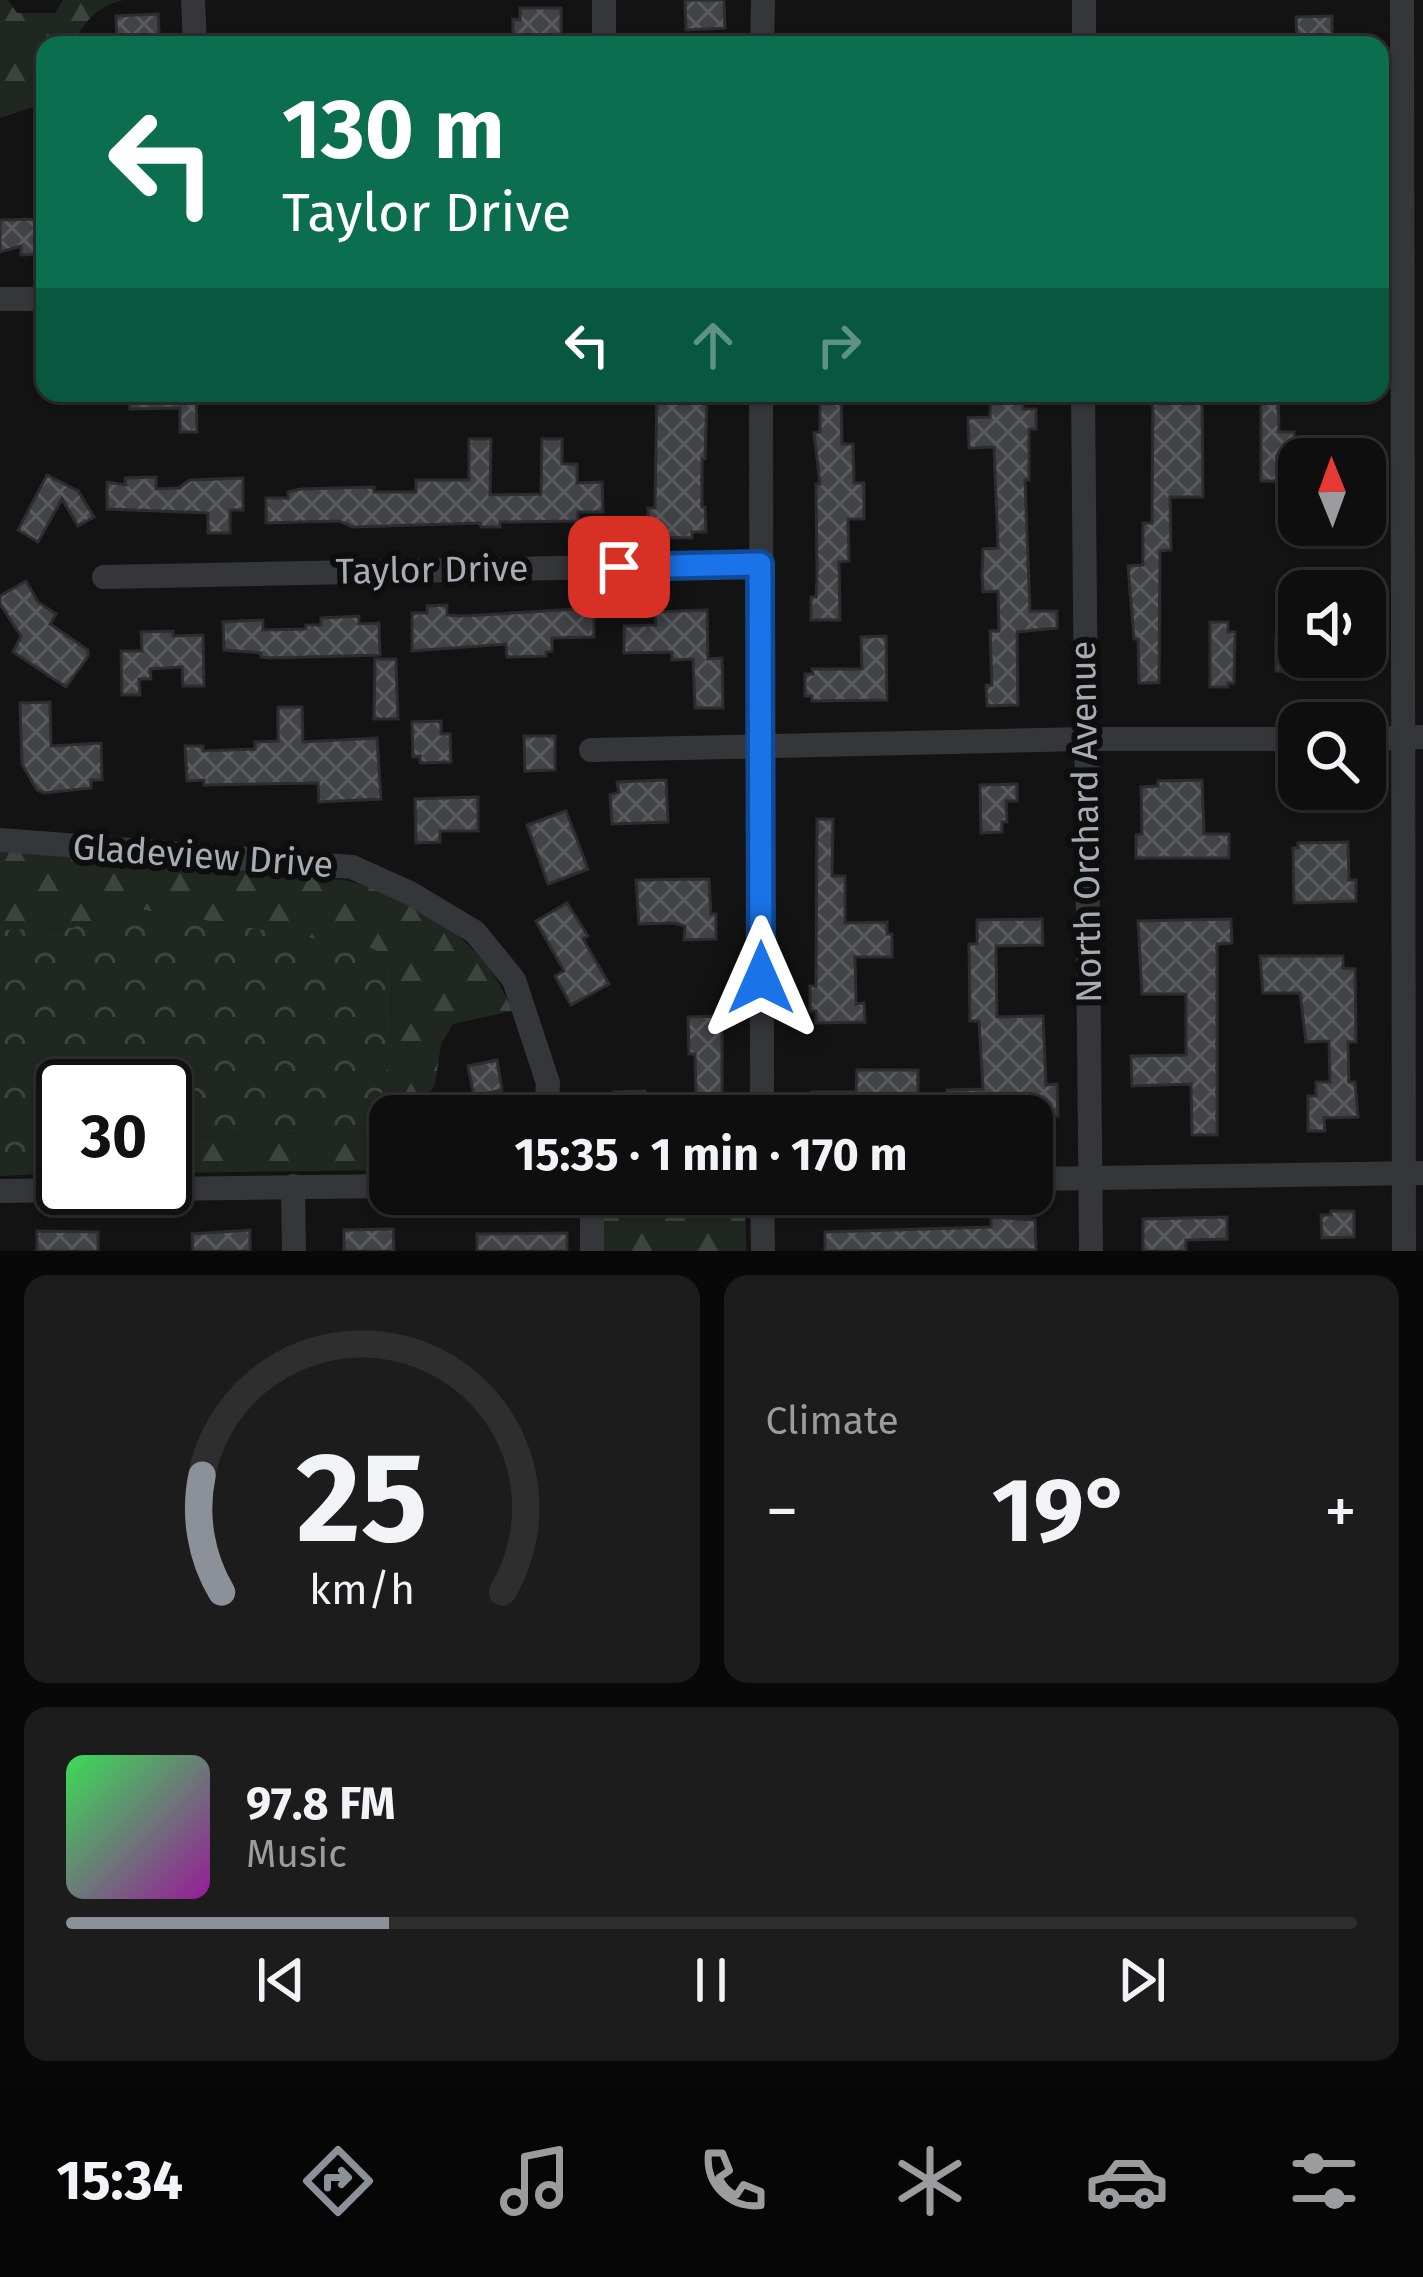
<!DOCTYPE html>
<meta charset="utf-8">
<style>
body{margin:0;font-family:"Fira Sans",sans-serif;background:#1c1c1d;color:#f1f3f6;height:100vh;display:flex;flex-direction:column;font-size:45px;white-space:nowrap}
*{box-sizing:border-box;margin:0}
p{font-size:39px;color:#9b9c9e}
.icon{flex:none;width:66px;height:66px;fill:none;stroke:currentColor;stroke-width:2;stroke-linecap:round;stroke-linejoin:round}
.map{position:relative;height:1251px;overflow:hidden}
.details{display:flex;flex-direction:column;gap:24px;padding:24px;background:#080808;flex:1}
.details>*{flex:none}
.top-card{position:absolute;left:36px;top:36px;width:1353px;height:366px;border-radius:24px;box-shadow:0 3px 9px #0004,0 0 0 3px #2e2e2f;background:#0b6e4f;color:#fff;overflow:hidden}
.needle{width:78px;rotate:359deg}
.tools{position:absolute;left:1278px;top:438px;display:grid;gap:24px}
.tools a{display:grid;place-items:center;width:108px;height:108px;border-radius:24px;background:#0e0e0f;box-shadow:0 3px 9px #0004,0 0 0 3px #2e2e2f;font-size:60px}
.speed{position:absolute;left:36px;top:1059px;display:flex;gap:24px;font-size:60px;font-weight:700;text-align:center}
.speed>*{display:grid;place-content:center;width:156px;height:156px;border-radius:50%;background:#0e0e0f;box-shadow:0 3px 9px #0004,0 0 0 3px #2e2e2f;line-height:1}
.speed .limit{border:6px solid #111;border-radius:18px;background:#fff;color:#111}
.pin{position:absolute;display:grid;place-items:center;width:102px;height:102px;color:#fff;margin:-51px;border-radius:24px;box-shadow:0 6px 18px #0006}
.me{position:absolute;width:132px;margin:-66px;rotate:0deg;stroke-linejoin:round;filter:drop-shadow(0 0 9px #0008)}
.turn{display:flex;align-items:center;gap:42px;height:252px;padding:0 48px;font-size:54px}
.turn .icon{width:156px;height:156px;stroke-width:2.5}
.turn b{display:block;font-size:84px;line-height:102px}
.lanes{display:flex;align-items:center;height:114px;padding:0 48px;background:#0003;justify-content:center;gap:60px;direction:ltr}
.lanes .off{opacity:.35}
.big{font-size:90px;font-weight:700;line-height:1.1}
.details .card{flex:1;display:flex;flex-direction:column;justify-content:center;gap:18px;min-width:0;padding:0 42px;border-radius:24px;background:#1c1c1d}
.details .dial{align-items:center;gap:0}
.dial svg{height:312px;overflow:visible;fill:none;stroke:#2e2e2f;stroke-width:7;stroke-linecap:round;text-anchor:middle}
.dial text{fill:#f1f3f6;stroke:none}
.song{display:flex;align-items:center;gap:36px}
.cover{width:144px;height:144px;border-radius:18px;background:linear-gradient(135deg,hsl(130 70% 55%),hsl(300 70% 35%))}
.played{height:12px;border-radius:6px;background:linear-gradient(90deg,#8c9099 25%,#2e2e2f 25%)}
.keys{display:flex;justify-content:space-around;direction:ltr}
.heat{display:flex;justify-content:space-between;align-items:center;font-size:66px;direction:ltr}
.details .tiles{flex:1;display:grid;gap:24px;grid-template-columns:1fr 1fr}
.card:last-child{grid-column:span 2}
.trip{position:absolute;left:369px;top:1095px;width:684px;height:120px;border-radius:24px;background:#0e0e0f;box-shadow:0 3px 9px #0004,0 0 0 3px #2e2e2f;font-weight:700;line-height:120px;text-align:center}
.dock{display:flex;height:192px;justify-content:space-around;align-items:center;background:#060606;color:#9b9c9e}
.dock .icon{width:84px;height:84px}
.dock .on{color:#8c9099}
.dock b{font-size:54px;color:#f1f3f6}
.map>svg:first-child{display:block}
.forest{fill:url(#forest-firs)}
.park{fill:url(#park-crowns)}
.building{fill:url(#building-cross-hatch);stroke:#2d2d30;stroke-width:3}
.lines{fill:none;stroke-linecap:round;stroke-linejoin:round}
.street{stroke:#343639;stroke-width:24}
.route-casing{stroke:#114b97;stroke-width:30}
.route{stroke:#1a73e8;stroke-width:21}
.labels{text-anchor:middle;dominant-baseline:central;stroke-width:12;stroke-linejoin:round;paint-order:stroke}
.street-label{font-size:36px;fill:#a6acb3;stroke:#0e0e0f}
</style>
<div class="map">
<svg width="1423" height="1251" viewBox="0 0 1423 1251">
<defs>
<pattern id="forest-firs" width="22" height="20" patternUnits="userSpaceOnUse" patternTransform="scale(3)"><rect width="22" height="20" fill="#1f2720"/><path d="M5 1l3.5 6h-7zM16 11l3.5 6h-7z" fill="#3d443e"/></pattern>
<pattern id="park-crowns" width="20" height="18" patternUnits="userSpaceOnUse" patternTransform="scale(3)"><rect width="20" height="18" fill="#1f2720"/><path d="M2 6a3 3 0 1 1 6 0M12 15a3 3 0 1 1 6 0" fill="none" stroke="#3d443e"/></pattern>
<pattern id="building-cross-hatch" width="8" height="8" patternUnits="userSpaceOnUse" patternTransform="scale(3)"><rect width="8" height="8" fill="#424347"/><path d="M0 0l8 8M0 8l8-8" fill="none" stroke="#5a5b5f"/></pattern>
</defs>
<rect width="100%" height="100%" fill="#131314"/>
<g class="forest">
<path d="M0,0H8L17,13H55L63,0H124C96,6 85,22 71,45H45V103L0,118Z"/>
<path d="M0,850L344,880C414,896 487,941 512,1011L453,1024L441,1044L435,1085L412,1116H390V1170L165,1173V1138L359,1131L376,1124L391,1046L392,958L370,948L132,908L72,928L0,930Z"/>
<path d="M738,1196L745,1204L746,1251H602L604,1209L622,1198Z"/>
</g>
<path class="park" d="M132,908L370,948L392,958L391,1046L376,1124L360,1131L165,1138V1086H63V1127L34,1129L43,1174L0,1176V930L72,928Z"/>
<g class="building">
<path d="M685,0H724L725,28L686,30Z"/>
<path d="M520,8H561V45H513V19L520,20Z"/>
<path d="M158,14L160,45H117L116,16Z"/>
<path d="M1332,16V38L1297,39L1296,17Z"/>
<path d="M45,219V254L21,255V246L0,252V220Z"/>
<path d="M129,393H196L197,432H180V408L130,409Z"/>
<path d="M657,393H707L705,459H702V507H705L706,532H692V538L649,537L648,508H655Z"/>
<path d="M820,393H841L842,444H853L854,483H864V519H848L849,561L839,562L840,620H811V597H816L817,576L816,484H820L814,433L820,432Z"/>
<path d="M991,393H1023V409H1036V429H1029V480H1025L1030,611H1057V628L1017,632L1018,705L987,706L986,685H992L990,631H999L998,591L983,592L982,575L983,549L998,548L994,447L969,448L968,418L990,417Z"/>
<path d="M1261,393H1278L1279,432H1294V442H1322V459H1299V481H1261Z"/>
<path d="M1202,396L1203,497H1170L1171,550L1160,551L1159,683H1139L1138,639H1134L1128,566L1143,565V523H1152L1153,397Z"/>
<path d="M469,439H491L490,495L541,494L542,439H562V464H577V483L602,482L603,512H578V521L500,522V527H481L480,523L353,527L339,521L266,523V498H288V492L301,489L374,487V492H416V480H469Z"/>
<path d="M47,475L78,491L94,517L78,526L62,499L38,542L18,530Z"/>
<path d="M156,477V489L179,488L190,480L243,478V510H230V533H208V513L107,509V482L126,485L125,478Z"/>
<path d="M26,581L38,602L56,614L50,624L88,650V656L66,687L13,652L21,636L0,604V596Z"/>
<path d="M447,605V615L463,616L594,608V637L552,638V651L546,652V656L507,657L506,644L412,651V613H427V606Z"/>
<path d="M707,610L708,659L722,658L723,708H695L693,659L672,660V652L624,653V626L656,625L655,612Z"/>
<path d="M359,616V624L379,623L380,655L269,658L261,657V653L224,650L223,622L263,620V630L306,629V625H321V618Z"/>
<path d="M1210,622H1228V632H1235L1234,683H1228V687H1210Z"/>
<path d="M173,631V636L203,635L204,686H183L182,667L150,669L151,679H139L140,695H122L121,651H142L141,632Z"/>
<path d="M886,636L887,700L812,701V696H805V674H813L812,669H862L861,637Z"/>
<path d="M1276,638H1299V672L1276,671Z"/>
<path d="M375,659H396L398,719H374Z"/>
<path d="M50,702L51,746L101,743L102,780H91V788L44,793L37,790L22,764L20,703Z"/>
<path d="M278,707H302L303,742L377,738L381,799L319,802L318,783L204,785V780L187,781L185,746H203V751L255,749V742L278,741Z"/>
<path d="M441,721V734H450L451,762L420,763V756L413,757L412,722Z"/>
<path d="M524,736H555V770L525,771Z"/>
<path d="M666,780L668,822L612,824L610,795L619,792L617,782Z"/>
<path d="M1202,780L1204,834H1229V858H1136V835L1142,834L1141,787L1158,786V781Z"/>
<path d="M1017,784V801H1006L1007,822H1002V832L981,833L980,785Z"/>
<path d="M478,797V831H440V842L416,843L415,799Z"/>
<path d="M566,811L588,869L548,884L527,825Z"/>
<path d="M817,819H833L832,876H845V923L887,922V934H892V957H855L856,1004L864,1003L865,1022L816,1023V1011H810V986H816Z"/>
<path d="M1348,842L1349,880H1356V901L1294,903L1293,848H1298V843Z"/>
<path d="M709,879L711,914H716V939L684,940L685,926L674,923L639,924L636,880Z"/>
<path d="M567,903L588,936L583,939L609,984L571,1005L555,976L564,971L536,921Z"/>
<path d="M1042,919L1043,945L996,946L997,1017L1043,1016L1046,1085L1057,1084L1058,1116H947V1090L983,1089L979,1021H970L969,944H977V920Z"/>
<path d="M1231,919L1232,943L1217,944V1135H1192L1191,1084L1132,1086L1131,1056L1186,1055V994H1142L1138,921Z"/>
<path d="M1260,956H1343V968L1355,969L1356,1042H1348L1349,1082H1355L1358,1117L1324,1118L1325,1131H1308V1096H1316V1082H1330L1329,1041L1306,1042L1300,993H1263Z"/>
<path d="M722,1016V1097L696,1098L695,1054H689L688,1017Z"/>
<path d="M497,1060L502,1090L474,1096L468,1066Z"/>
<path d="M857,1070H918V1101L892,1102V1116H806V1099H813L812,1092H856Z"/>
<path d="M645,1091V1116H614V1092Z"/>
<path d="M1331,1211H1354V1237L1322,1238L1321,1215H1331Z"/>
<path d="M991,1217L1035,1220L1036,1250L825,1251V1232L991,1227Z"/>
<path d="M1227,1217V1239L1186,1240V1251H1143V1219Z"/>
<path d="M393,1229L394,1251H344V1230Z"/>
<path d="M250,1230V1251H193L192,1234Z"/>
<path d="M37,1231L98,1232V1251H37Z"/>
<path d="M567,1233V1251H477V1234Z"/>
</g>
<g class="lines">
<g class="street">
<path d="M193,0L195,45"/>
<path d="M604,0V45"/>
<path d="M1402,0L1404,1251"/>
<path d="M762,45L763,0"/>
<path d="M1084,45V0"/>
<path d="M0,299H45"/>
<path d="M761,393L762,1116"/>
<path d="M1083,393L1091,1251"/>
<path d="M104,577L760,564"/>
<path d="M1365,739L1423,737"/>
<path d="M591,750L1085,739H1299"/>
<path d="M0,840L352,867L410,893L475,932L514,980L548,1083L546,1116"/>
<path d="M1032,1179L1423,1173"/>
<path d="M293,1186L294,1251"/>
<path d="M0,1191L390,1186"/>
<path d="M592,1194V1251"/>
<path d="M762,1194L763,1251"/>
</g>
</g>
<g class="lines">
<g class="route-casing">
<path id="route" d="M619,567L760,564L761,978"/>
</g>
<use href="#route" class="route"/>
</g>
<g class="labels">
<g class="street-label">
<text transform="translate(432 570) rotate(-1)">Taylor Drive</text>
<text transform="translate(1086 822) rotate(-91)">North Orchard Avenue</text>
<text transform="translate(203 856) rotate(4)">Gladeview Drive</text>
</g>
</g>
</svg>
<div class="tools">
<a><svg class="needle" viewBox="-14 -14 28 28"><path d="M0-13l5 13h-10z" fill="#e53935"/><path d="M0 13l5-13h-10z" fill="#9b9c9e"/></svg></a>
<a><svg class="icon" aria-label="sound" viewBox="0 0 24 24"><path d="M4 9h4l5-4v14l-5-4H4zM17 9q2 3 0 6"/></svg></a>
<a><svg class="icon" aria-label="search" viewBox="0 0 24 24"><circle cx="10" cy="10" r="6"/><path d="M15 15l6 6"/></svg></a>
</div>
<div class="speed"><div class="limit">30</div></div>
<div class="pin" style="left:619px;top:567px;background:#d93025"><svg class="icon" aria-label="arrive" viewBox="0 0 24 24"><path d="M6 21V4h12l-3 4 3 4H6"/></svg></div>
<svg class="me" style="left:761px;top:978px" viewBox="-20 -20 40 40"><path d="M0-17L14 15 0 8-14 15z" fill="#1a73e8" stroke="#fff" stroke-width="4"/></svg>
<div class="trip">15:35 · 1 min · 170 m</div>
<div class="top-card">
<div class="turn"><svg class="icon" aria-label="left" viewBox="0 0 24 24"><path d="M17 20v-9H6M10 6l-5 5 5 5"/></svg><div><b>130 m</b>Taylor Drive</div></div>
<div class="lanes"><svg class="icon" aria-label="left" viewBox="0 0 24 24"><path d="M17 20v-9H6M10 6l-5 5 5 5"/></svg><svg class="icon off" aria-label="ahead" viewBox="0 0 24 24"><path d="M12 20V5M6 11l6-6 6 6"/></svg><svg class="icon off" aria-label="right" viewBox="0 0 24 24"><path d="M7 20v-9h11M14 6l5 5-5 5"/></svg></div>
</div>
</div>
<section class="details">
<div class="tiles">
<div class="card dial"><svg viewBox="0 0 100 80">
<path d="M14 69A42 42 0 1 1 86 69"/>
<path d="M14 69A42 42 0 0 1 9 39" stroke="#8c9099"/>
<text x="50" y="56" font-size="32" font-weight="700">25</text>
<text x="50" y="72" font-size="11">km/h</text>
</svg></div>
<div class="card"><p>Climate</p>
<div class="heat"><a>−</a><b class="big">19°</b><a>+</a></div>
</div>
<div class="card">
<div class="song"><i class="cover"></i><div><b>97.8 FM</b><p>Music</p></div></div>
<div class="played"></div>
<div class="keys"><svg class="icon" aria-label="previous" viewBox="0 0 24 24"><path d="M18 5L8 12l10 7zM5 5v14"/></svg><svg class="icon" aria-label="pause" viewBox="0 0 24 24"><path d="M8 5v14M16 5v14"/></svg><svg class="icon" aria-label="next" viewBox="0 0 24 24"><path d="M6 5l10 7-10 7zM19 5v14"/></svg></div>
</div>
</div>
</section>
<nav class="dock">
<b>15:34</b>
<svg class="icon on" aria-label="directions" viewBox="0 0 24 24"><path d="M12 3l9 9-9 9-9-9zM9 14v-3h6M13 9l2 2-2 2"/></svg>
<svg class="icon" aria-label="music" viewBox="0 0 24 24"><path d="M9 18V5l10-2v13"/><circle cx="6" cy="18" r="3"/><circle cx="16" cy="16" r="3"/></svg>
<svg class="icon" aria-label="phone" viewBox="0 0 24 24"><path d="M5 4h4l2 5-3 2q2 4 5 5l2-3 5 2v4C11 20 4 13 5 4z"/></svg>
<svg class="icon" aria-label="climate" viewBox="0 0 24 24"><path d="M12 3v18M4 7l16 10M4 17L20 7"/></svg>
<svg class="icon" aria-label="car" viewBox="0 0 24 24"><path d="M5 17H2v-5l4-1 3-4h7l3 4 3 1v5h-3M9 17h6M6 11h13"/><circle cx="7" cy="17" r="2"/><circle cx="17" cy="17" r="2"/></svg>
<svg class="icon" aria-label="filters" viewBox="0 0 24 24"><path d="M4 7h16M4 17h16"/><circle cx="9" cy="7" r="2"/><circle cx="15" cy="17" r="2"/></svg>
</nav>
